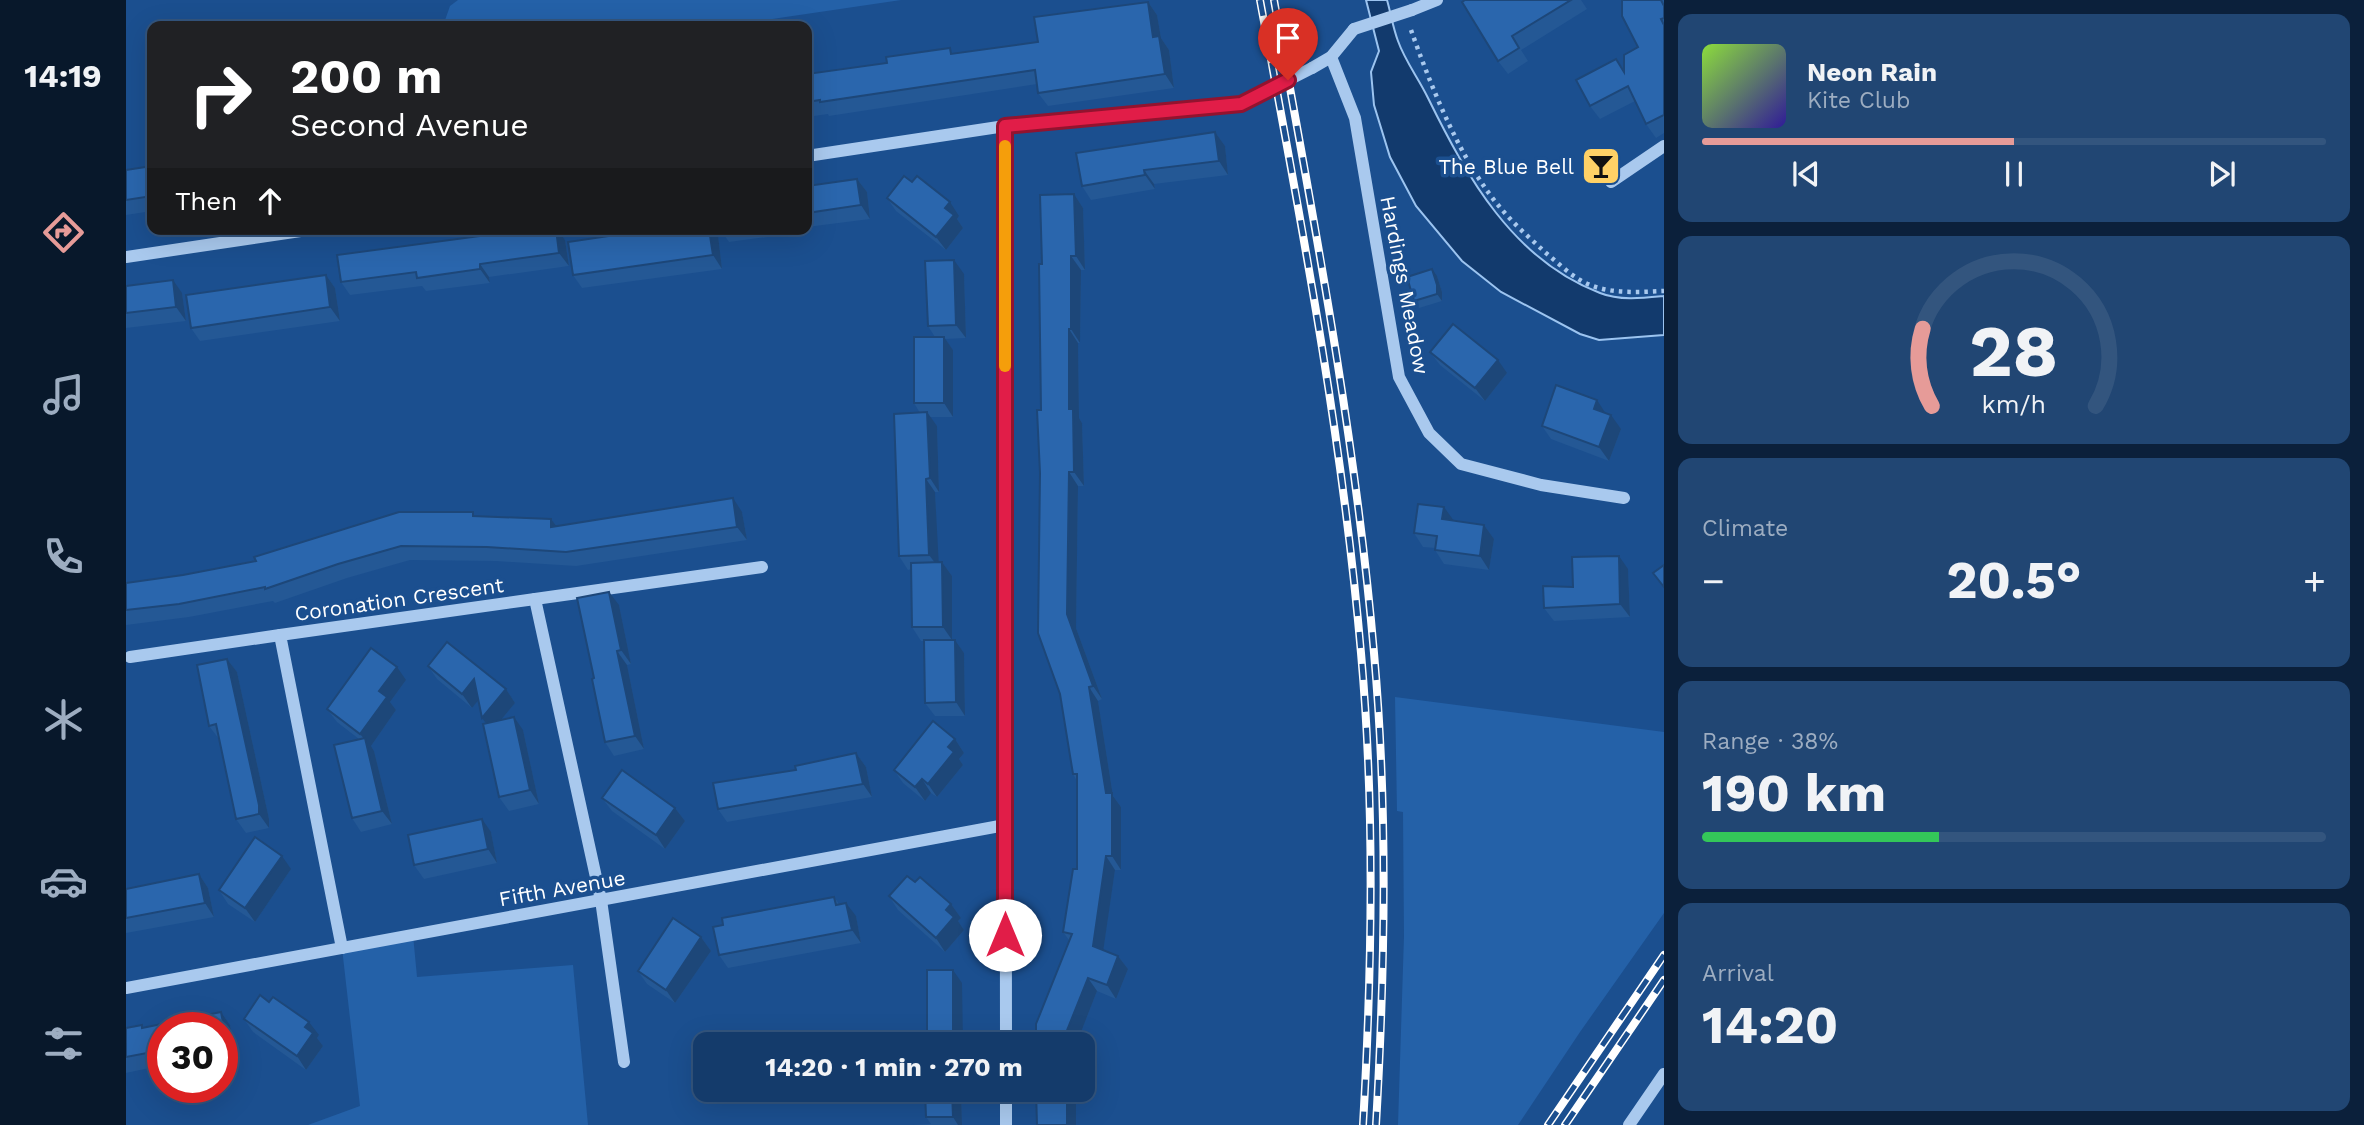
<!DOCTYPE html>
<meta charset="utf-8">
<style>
body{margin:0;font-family:"Work Sans",sans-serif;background:#214673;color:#f1f3f6;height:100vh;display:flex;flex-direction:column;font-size:26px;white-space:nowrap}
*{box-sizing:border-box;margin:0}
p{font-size:23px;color:#9dadc1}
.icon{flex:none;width:38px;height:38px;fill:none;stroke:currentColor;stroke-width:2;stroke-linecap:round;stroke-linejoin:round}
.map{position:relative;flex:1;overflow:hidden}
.panel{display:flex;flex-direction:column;gap:14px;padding:14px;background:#0b203b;width:700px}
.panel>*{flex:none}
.banner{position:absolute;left:21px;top:21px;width:665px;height:214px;border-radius:14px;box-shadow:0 7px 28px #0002,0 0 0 2px #33557e;background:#202124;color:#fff;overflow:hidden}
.speed{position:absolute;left:21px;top:1012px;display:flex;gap:14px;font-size:35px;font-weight:700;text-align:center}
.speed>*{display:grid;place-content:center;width:91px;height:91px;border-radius:50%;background:#143b6b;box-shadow:0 7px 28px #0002,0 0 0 2px #33557e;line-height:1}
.speed .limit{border:10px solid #d22;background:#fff;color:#111}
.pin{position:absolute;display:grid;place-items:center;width:60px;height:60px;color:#fff;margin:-72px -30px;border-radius:50% 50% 50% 0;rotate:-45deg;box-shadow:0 0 7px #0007}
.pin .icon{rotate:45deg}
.me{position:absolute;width:77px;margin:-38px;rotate:0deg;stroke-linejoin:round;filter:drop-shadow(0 0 5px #0008)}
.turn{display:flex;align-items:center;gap:24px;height:147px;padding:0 28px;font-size:32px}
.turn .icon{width:91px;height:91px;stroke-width:2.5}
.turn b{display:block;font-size:49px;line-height:60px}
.then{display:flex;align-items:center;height:66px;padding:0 28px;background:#0003;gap:14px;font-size:26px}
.big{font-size:52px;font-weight:700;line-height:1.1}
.panel .widget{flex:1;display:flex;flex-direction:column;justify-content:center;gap:10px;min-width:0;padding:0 24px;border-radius:14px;background:#214673}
.panel .dial{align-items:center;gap:0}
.dial svg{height:182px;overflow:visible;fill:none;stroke:#33557e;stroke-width:7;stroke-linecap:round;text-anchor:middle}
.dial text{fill:#f1f3f6;stroke:none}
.song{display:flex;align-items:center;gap:21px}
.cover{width:84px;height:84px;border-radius:10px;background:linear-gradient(135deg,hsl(90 70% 55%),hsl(250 70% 35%))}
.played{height:7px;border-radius:4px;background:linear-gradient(90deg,#e69b98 50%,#33557e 50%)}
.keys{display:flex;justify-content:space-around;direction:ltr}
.heat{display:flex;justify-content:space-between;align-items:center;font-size:38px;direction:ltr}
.charge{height:10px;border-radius:5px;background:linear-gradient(90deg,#34c759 38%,#33557e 0)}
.trip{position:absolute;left:567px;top:1032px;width:402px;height:70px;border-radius:14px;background:#143b6b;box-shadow:0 7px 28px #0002,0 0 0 2px #33557e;font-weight:700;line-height:70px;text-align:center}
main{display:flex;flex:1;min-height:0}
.tabs{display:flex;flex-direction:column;width:126px;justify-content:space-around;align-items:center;background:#08182b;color:#9dadc1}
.tabs .icon{width:49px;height:49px}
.tabs .on{color:#e69b98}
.tabs b{font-size:32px;color:#f1f3f6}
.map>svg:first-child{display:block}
.green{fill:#2461a8}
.water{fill:#123a6d;stroke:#9cc4f0;stroke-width:2}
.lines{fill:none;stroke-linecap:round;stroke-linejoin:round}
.path{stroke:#a9c9ee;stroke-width:4.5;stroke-dasharray:3.5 5;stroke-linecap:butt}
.minor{stroke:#a9c9ee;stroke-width:12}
.rail-casing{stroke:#fff;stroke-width:8}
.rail{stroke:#1b4f8f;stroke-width:5;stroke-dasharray:16;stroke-linecap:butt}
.minor-bridge{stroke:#a9c9ee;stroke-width:12}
.wall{fill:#245895}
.shaded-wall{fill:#1d4779}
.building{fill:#2a66ad;stroke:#1d4779;stroke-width:2}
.route-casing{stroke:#92132f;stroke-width:18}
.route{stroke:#e11d48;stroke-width:12}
.slow{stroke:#f59e0b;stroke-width:12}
.labels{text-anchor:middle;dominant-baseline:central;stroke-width:7;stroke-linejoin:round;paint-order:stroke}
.poi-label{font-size:21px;fill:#fff;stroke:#1b4f8f;text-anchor:end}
.street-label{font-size:21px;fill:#fff;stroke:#1b4f8f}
</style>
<main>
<nav class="tabs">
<b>14:19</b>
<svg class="icon on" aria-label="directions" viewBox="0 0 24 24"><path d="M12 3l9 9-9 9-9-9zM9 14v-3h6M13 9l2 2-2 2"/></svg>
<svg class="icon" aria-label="music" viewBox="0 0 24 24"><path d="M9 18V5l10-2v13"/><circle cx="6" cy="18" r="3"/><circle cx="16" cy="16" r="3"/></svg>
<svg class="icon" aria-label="phone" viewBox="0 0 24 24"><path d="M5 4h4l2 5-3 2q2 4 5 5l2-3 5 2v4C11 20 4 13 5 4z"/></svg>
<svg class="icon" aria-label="climate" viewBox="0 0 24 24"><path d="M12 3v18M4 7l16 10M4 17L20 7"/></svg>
<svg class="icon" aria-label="car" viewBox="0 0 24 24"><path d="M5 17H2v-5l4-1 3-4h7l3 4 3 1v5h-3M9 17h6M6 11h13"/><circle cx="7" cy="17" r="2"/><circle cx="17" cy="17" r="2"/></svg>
<svg class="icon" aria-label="filters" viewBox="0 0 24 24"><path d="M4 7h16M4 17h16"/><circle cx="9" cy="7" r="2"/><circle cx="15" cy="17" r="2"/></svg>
</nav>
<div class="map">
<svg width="1538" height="1125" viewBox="0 0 1538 1125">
<rect width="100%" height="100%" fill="#1b4f8f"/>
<g class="green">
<path d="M332,0H775L598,26H317L324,6Z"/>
<path d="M1269,697L1538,732V913L1454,1032L1392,1125H1272L1278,936L1277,812L1271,811Z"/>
<path d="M287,935L291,977L447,965L462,1125H182L234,1106L216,948Z"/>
</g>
<path class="water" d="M1240,0H1261C1265,14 1267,28 1272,41C1279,61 1293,79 1302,98C1341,177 1387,260 1474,293C1494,301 1518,298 1538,296V335L1473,340L1454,334L1375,292L1336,261L1290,206L1264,157L1248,105L1245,72L1253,51Z"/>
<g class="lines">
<path class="path" d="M1285,30C1306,89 1336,165 1378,212C1391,227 1406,240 1420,253C1431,262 1442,273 1454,280C1479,295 1510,292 1538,291"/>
<g class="minor">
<path d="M1286,10L1311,0"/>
<path d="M1205,57L1229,118L1273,377L1303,433L1335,464L1415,485L1498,498"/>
<path d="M1186,68L1205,57L1228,29"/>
<path d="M879,126L880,1045"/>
<path d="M681,156L879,126L1115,104"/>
<path d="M1485,182L1538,146"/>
<path d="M0,257L188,229"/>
<path d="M409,599L636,567"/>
<path d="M4,657L154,635"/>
<path d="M216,948L154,635L409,599L475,900L498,1062"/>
<path d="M0,988L879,825"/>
<path d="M880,1090V1125"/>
<path d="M1503,1125L1538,1074"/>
</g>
<g class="rail-casing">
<g id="rail">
<path d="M1134,0C1174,216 1216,433 1235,653C1249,809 1246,968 1237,1125"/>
<path d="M1148,0C1187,216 1229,433 1248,653C1262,809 1259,968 1250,1125"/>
<path d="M1422,1125L1538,955"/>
<path d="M1439,1125L1538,980"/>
</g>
</g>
<use href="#rail" class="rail"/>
<g class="minor-bridge">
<path d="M1228,29L1286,10"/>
<path d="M1115,104L1186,68"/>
</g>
</g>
<g class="wall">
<path d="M1339,0H1455L1461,9L1395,50L1402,61L1382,74L1372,61Z"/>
<path d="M1496,0H1538V133L1530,138L1520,124L1509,101L1474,119L1464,106L1490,59L1498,70L1512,47Z"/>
<path d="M1022,2L1031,15L1035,38L1043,50L1048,88L922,106L912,93L911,84L703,116L702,114L681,117V74L912,42Z"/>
<path d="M1089,132L1099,146L1102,175L1028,184L1029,189L965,200L956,186Z"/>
<path d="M26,166V211L0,215V170Z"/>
<path d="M731,179L741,192L744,219L681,227V186Z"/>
<path d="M948,194L957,208L959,270H955L954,343H952L953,418L956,423L958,486H952L950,628L976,699L972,701L987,796L995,807V870H989L977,950L992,956L1002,969L990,999L971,991L950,1045L943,940L937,932L951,869V781L947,774L915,410L916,264Z"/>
<path d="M761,198L833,216L831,219L837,228L820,250L770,211Z"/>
<path d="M407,229H431L439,240L443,266L363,277L364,283L300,291L296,286L224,295L215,282Z"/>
<path d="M530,229H588L592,235L596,269L456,288L447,275Z"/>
<path d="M594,229H671V233L603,242Z"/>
<path d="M838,274L840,338L819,339L827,350V417H804L811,426L813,492H809L812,563L816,562L826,576V640H829L838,653L839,716H809L799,703L798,641H795L786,627L785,569L782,570L773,556L794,413L788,403L809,337L802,326Z"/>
<path d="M200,275L209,288L214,321L74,341L65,328Z"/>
<path d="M1311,276L1316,292V301L1293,308L1288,301Z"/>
<path d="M0,286L56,293L60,321L0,328Z"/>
<path d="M1304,352L1381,373L1359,401L1314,365Z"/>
<path d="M1480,414L1495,429L1483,461L1425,439L1416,426Z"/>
<path d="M616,512L621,540L450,566L370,561L284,560L221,578L149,603L147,601L63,617L0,625V583L57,575L350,516L425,519L431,527Z"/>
<path d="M1328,521L1358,525L1368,539L1363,570L1318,564L1309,550V548L1297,547L1288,533Z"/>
<path d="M1502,569L1504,617L1428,621L1418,608L1447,587Z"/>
<path d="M493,605L505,664L501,665L518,749L488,756L479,742L468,678Z"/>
<path d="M101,659L111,672L143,819V828L120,833L110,819L93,739L83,726Z"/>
<path d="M302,666L380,689L389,703L375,720L397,730L413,804L383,811L373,797L360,723L352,699L346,708L311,679Z"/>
<path d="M280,680L264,702L270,710L245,746L248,751L266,824L235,832L226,818L233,739L211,722L201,709Z"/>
<path d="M829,739L838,753L833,759L837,765L811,797L805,793L799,801L777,783L768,770Z"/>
<path d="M730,753L740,767L746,797L601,822L592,809L670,770Z"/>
<path d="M476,798L549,808L559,821L539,849L486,811Z"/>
<path d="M365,832L371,863L298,879L288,865Z"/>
<path d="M165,869L129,922L102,904L93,890Z"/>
<path d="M73,874L82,888L88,917L0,933V889Z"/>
<path d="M789,882L825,904L835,918L832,921L838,930L819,952L772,910L763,896Z"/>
<path d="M708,897L713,904L730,916L735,943L602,968L593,955Z"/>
<path d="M575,937L585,951L549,1003L521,984L512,971Z"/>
<path d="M95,1012L104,1025L109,1051L96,1054V1027H37V1065L0,1073V1028L16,1025L18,1028Z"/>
<path d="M118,1019L193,1035L191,1038L197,1046L180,1070L127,1032Z"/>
<path d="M799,1090H835L836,1125H787L805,1124L800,1117Z"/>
</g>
<g class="shaded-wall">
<path d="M1022,2L1031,15L1035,38L1043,50L1048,88L1039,74L1027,37Z"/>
<path d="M1089,132L1099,146L1102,175L1093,161Z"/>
<path d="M1018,170L1028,184L1029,189L1019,175Z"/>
<path d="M731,179L741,192L744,219L735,205Z"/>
<path d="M948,194L957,208L959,270L950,256Z"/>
<path d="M824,202L833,216L831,219L837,228L820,250L810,237L819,208Z"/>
<path d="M430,229H431L439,240L443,266L433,253Z"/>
<path d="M583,229H588L592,235L596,269L587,255Z"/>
<path d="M945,256L955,270L954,343L945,329Z"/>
<path d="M828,260L838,274L840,338L830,325Z"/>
<path d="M354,264L363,277L364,283L354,269Z"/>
<path d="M1306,269L1311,276L1316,292V301L1311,294Z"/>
<path d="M200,275L209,288L214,321L204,307Z"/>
<path d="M47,280L56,293L60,321L50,307Z"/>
<path d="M943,329L952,343L953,418L956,423L958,486L948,472L943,409Z"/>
<path d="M818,337L827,350V417L818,403Z"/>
<path d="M1372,360L1381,373L1359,401L1349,388Z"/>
<path d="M1471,400L1480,414L1468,409Z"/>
<path d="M801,412L811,426L813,492L804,478Z"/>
<path d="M1485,415L1495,429L1483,461L1473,447Z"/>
<path d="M943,472L952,486L950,628L976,699L967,686L941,614Z"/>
<path d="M800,479L809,492L813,568L803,555Z"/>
<path d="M607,498L616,512L621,540L611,527Z"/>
<path d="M1318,507L1328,521L1316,519Z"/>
<path d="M425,519L435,532L425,527Z"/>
<path d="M1358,525L1368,539L1363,570L1354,556Z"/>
<path d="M1493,556L1502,569L1504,617L1494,604Z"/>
<path d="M816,562L826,576V640L817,627Z"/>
<path d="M483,592L493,605L505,664L495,650Z"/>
<path d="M829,640L838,653L839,716L830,702Z"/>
<path d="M491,651L501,665L518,749L509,736Z"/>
<path d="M101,659L111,672L143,819V828L133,814Z"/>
<path d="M271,667L280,680L264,702L270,710L245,746L248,751L266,824L256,811L240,741L234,734L253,691Z"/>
<path d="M348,679L358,693L346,708L336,694Z"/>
<path d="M963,687L972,701L987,796L995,807V870L986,856L980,793Z"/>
<path d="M380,689L389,703L366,731L356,718Z"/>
<path d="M388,717L397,730L413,804L404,790Z"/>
<path d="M829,739L838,753L833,759L837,765L811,797L802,784L822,747Z"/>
<path d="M730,753L740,767L746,797L737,784Z"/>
<path d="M796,779L805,793L799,801L789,787Z"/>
<path d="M549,808L559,821L539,849L530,835Z"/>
<path d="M356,819L365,832L371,863L362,849Z"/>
<path d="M156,856L165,869L129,922L119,908Z"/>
<path d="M980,856L989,870L976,959L967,946Z"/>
<path d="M73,874L82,888L88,917L79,903Z"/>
<path d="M720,903L730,916L735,943L726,930Z"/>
<path d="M825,904L835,918L832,921L838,930L819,952L810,938L820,910Z"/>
<path d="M575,937L585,951L549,1003L540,990Z"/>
<path d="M992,956L1002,969L990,999L981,985Z"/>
<path d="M827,970L836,983L837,1045H832L827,1038Z"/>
<path d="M962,978L971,991L950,1045H940V1033Z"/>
<path d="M95,1012L104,1025L109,1051L100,1038Z"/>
<path d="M183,1022L193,1035L191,1038L197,1046L180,1070L171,1056L179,1027Z"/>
<path d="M826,1090H835L836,1125H832L827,1117Z"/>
<rect x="941" y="1090" width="9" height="35"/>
</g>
<g class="building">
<path d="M1339,0H1445L1386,36L1393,48L1372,61L1336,2Z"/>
<path d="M1496,0H1535L1538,6V18L1535,19L1538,25V115L1520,124L1502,86L1464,106L1450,80L1490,59L1498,72V55L1512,47L1496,16Z"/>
<path d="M1022,2L1027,37L1033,36L1039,74L912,93L909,70L694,102V100L681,102V74L761,63L760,57L824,48L825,54L912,42L908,17Z"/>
<path d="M1089,132L1093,161L1018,170L1019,175L956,186L950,153Z"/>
<path d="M26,166V196L0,200V170Z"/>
<path d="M778,176L786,182L791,176L824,202L819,208L828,215L810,237L761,198Z"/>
<path d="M731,179L735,205L681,213V186Z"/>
<path d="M948,194L950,256H945V329H943V409H947L948,472H943L941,614L967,686L963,687L980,793H986V856H980L967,946L992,956L981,985L962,978L940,1033V1045H910V1024L946,934L937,932L947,869H951V774H947L934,694L912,633L914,473L911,410H915L913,264H916L914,195Z"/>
<path d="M407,229H430L433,253L354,264V269L291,278L290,272L215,282L211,255Z"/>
<path d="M530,229H583L587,255L447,275L442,242Z"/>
<path d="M828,260L830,325L802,326L799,261Z"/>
<path d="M1306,269L1311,285V294L1288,301L1281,277Z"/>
<path d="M200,275L204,307L65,328L60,295Z"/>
<path d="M47,280L50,307L0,313V286Z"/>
<path d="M1327,324L1372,360L1349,388L1304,352Z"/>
<rect x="788" y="337" width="30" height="66"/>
<path d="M1430,385L1471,400L1468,409L1485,415L1473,447L1416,426Z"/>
<path d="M801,412L804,478L800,479L803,555L773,556L768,414Z"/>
<path d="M607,498L611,527L440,552L361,547L275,546L212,564L139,589V587L53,604L0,610V583L57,575L130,561L128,557L273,512H347V516L425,519V527Z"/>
<path d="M1292,504L1318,507L1316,519L1358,525L1354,556L1309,550L1311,536L1288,533Z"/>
<path d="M1493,556L1494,604L1418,608L1417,586L1447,587L1446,557Z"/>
<path d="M816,562L817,627H786L785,563Z"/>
<path d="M1538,565V587L1527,573Z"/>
<path d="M483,592L495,650L491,651L509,736L479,742L466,679L468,678L451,598Z"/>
<path d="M798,640H829L830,702L799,703Z"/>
<path d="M321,642L380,689L356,718L348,679L336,694L302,666Z"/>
<path d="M245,648L271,667L253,691L261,697L234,734L201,709Z"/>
<path d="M101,659L133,805V814L110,819L90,724L83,726L71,665Z"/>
<path d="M388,717L404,790L373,797L357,724Z"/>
<path d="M807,721L829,739L822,747L828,752L802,784L796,779L789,787L768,770Z"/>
<path d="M239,738L256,811L226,818L208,745Z"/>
<path d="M730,753L737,784L592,809L587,783L670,770L669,766Z"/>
<path d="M496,770L549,808L530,835L476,798Z"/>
<path d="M356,819L362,849L288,865L282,835Z"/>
<path d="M129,837L156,856L119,908L93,890Z"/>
<path d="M73,874L79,903L0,918V889Z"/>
<path d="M781,876L789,882L794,877L825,904L820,910L828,917L810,938L763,896Z"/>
<path d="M708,897L710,905L720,903L726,930L593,955L587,927L597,925L596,918Z"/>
<path d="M547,918L575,937L540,990L512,971Z"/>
<path d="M801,970H827V1038H825V1045H801Z"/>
<path d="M134,995L143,1002L147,997L183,1022L179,1027L187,1033L171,1056L118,1019Z"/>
<path d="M95,1012L100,1038L96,1039V1027H37V1050L0,1057V1028L16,1025V1028Z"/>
<path d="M799,1090H826L827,1117H800Z"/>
<path d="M910,1090H941V1125H911Z"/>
</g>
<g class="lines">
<g class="route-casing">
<path id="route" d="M879,935V126L1115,104L1162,80"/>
</g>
<use href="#route" class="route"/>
<path class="slow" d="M879,146V366"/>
</g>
<defs>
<g id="bar-square" transform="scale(2.0125)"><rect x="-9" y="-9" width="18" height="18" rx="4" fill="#ffd166" stroke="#1b4f8f"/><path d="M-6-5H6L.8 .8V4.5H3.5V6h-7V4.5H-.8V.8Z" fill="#111"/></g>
</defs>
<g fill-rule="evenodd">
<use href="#bar-square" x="1475" y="166"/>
</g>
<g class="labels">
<g class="poi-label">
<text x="1448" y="166">The Blue Bell</text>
</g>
<g class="street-label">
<text transform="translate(1279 285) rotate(79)">Hardings Meadow</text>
<text transform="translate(273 599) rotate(-8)">Coronation Crescent</text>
<text transform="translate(436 888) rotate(-10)">Fifth Avenue</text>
</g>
</g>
</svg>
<div class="speed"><div class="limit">30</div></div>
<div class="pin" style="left:1162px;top:80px;background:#d93025"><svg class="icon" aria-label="arrive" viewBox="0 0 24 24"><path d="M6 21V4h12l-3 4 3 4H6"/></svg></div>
<svg class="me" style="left:879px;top:935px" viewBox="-20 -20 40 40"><circle r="19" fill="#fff"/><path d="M0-13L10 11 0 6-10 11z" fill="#e11d48"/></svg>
<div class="trip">14:20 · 1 min · 270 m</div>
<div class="banner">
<div class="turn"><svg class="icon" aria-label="right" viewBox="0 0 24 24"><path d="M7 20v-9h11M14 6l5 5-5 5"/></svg><div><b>200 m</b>Second Avenue</div></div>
<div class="then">Then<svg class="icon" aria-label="ahead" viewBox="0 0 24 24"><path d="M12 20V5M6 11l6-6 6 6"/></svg></div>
</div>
</div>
<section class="panel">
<div class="widget">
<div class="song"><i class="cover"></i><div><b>Neon Rain</b><p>Kite Club</p></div></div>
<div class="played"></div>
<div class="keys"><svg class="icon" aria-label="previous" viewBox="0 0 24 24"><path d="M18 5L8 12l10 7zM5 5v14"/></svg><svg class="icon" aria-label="pause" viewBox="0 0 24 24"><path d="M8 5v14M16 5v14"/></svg><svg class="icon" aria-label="next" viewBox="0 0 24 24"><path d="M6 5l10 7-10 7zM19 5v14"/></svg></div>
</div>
<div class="widget dial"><svg viewBox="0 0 100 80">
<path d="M14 69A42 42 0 1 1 86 69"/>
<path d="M14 69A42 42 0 0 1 10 35" stroke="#e69b98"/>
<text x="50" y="56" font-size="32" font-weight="700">28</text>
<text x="50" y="72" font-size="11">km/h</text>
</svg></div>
<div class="widget"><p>Climate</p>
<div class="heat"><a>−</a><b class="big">20.5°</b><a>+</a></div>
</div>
<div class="widget"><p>Range · 38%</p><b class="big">190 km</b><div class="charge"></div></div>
<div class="widget"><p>Arrival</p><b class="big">14:20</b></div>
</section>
</main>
